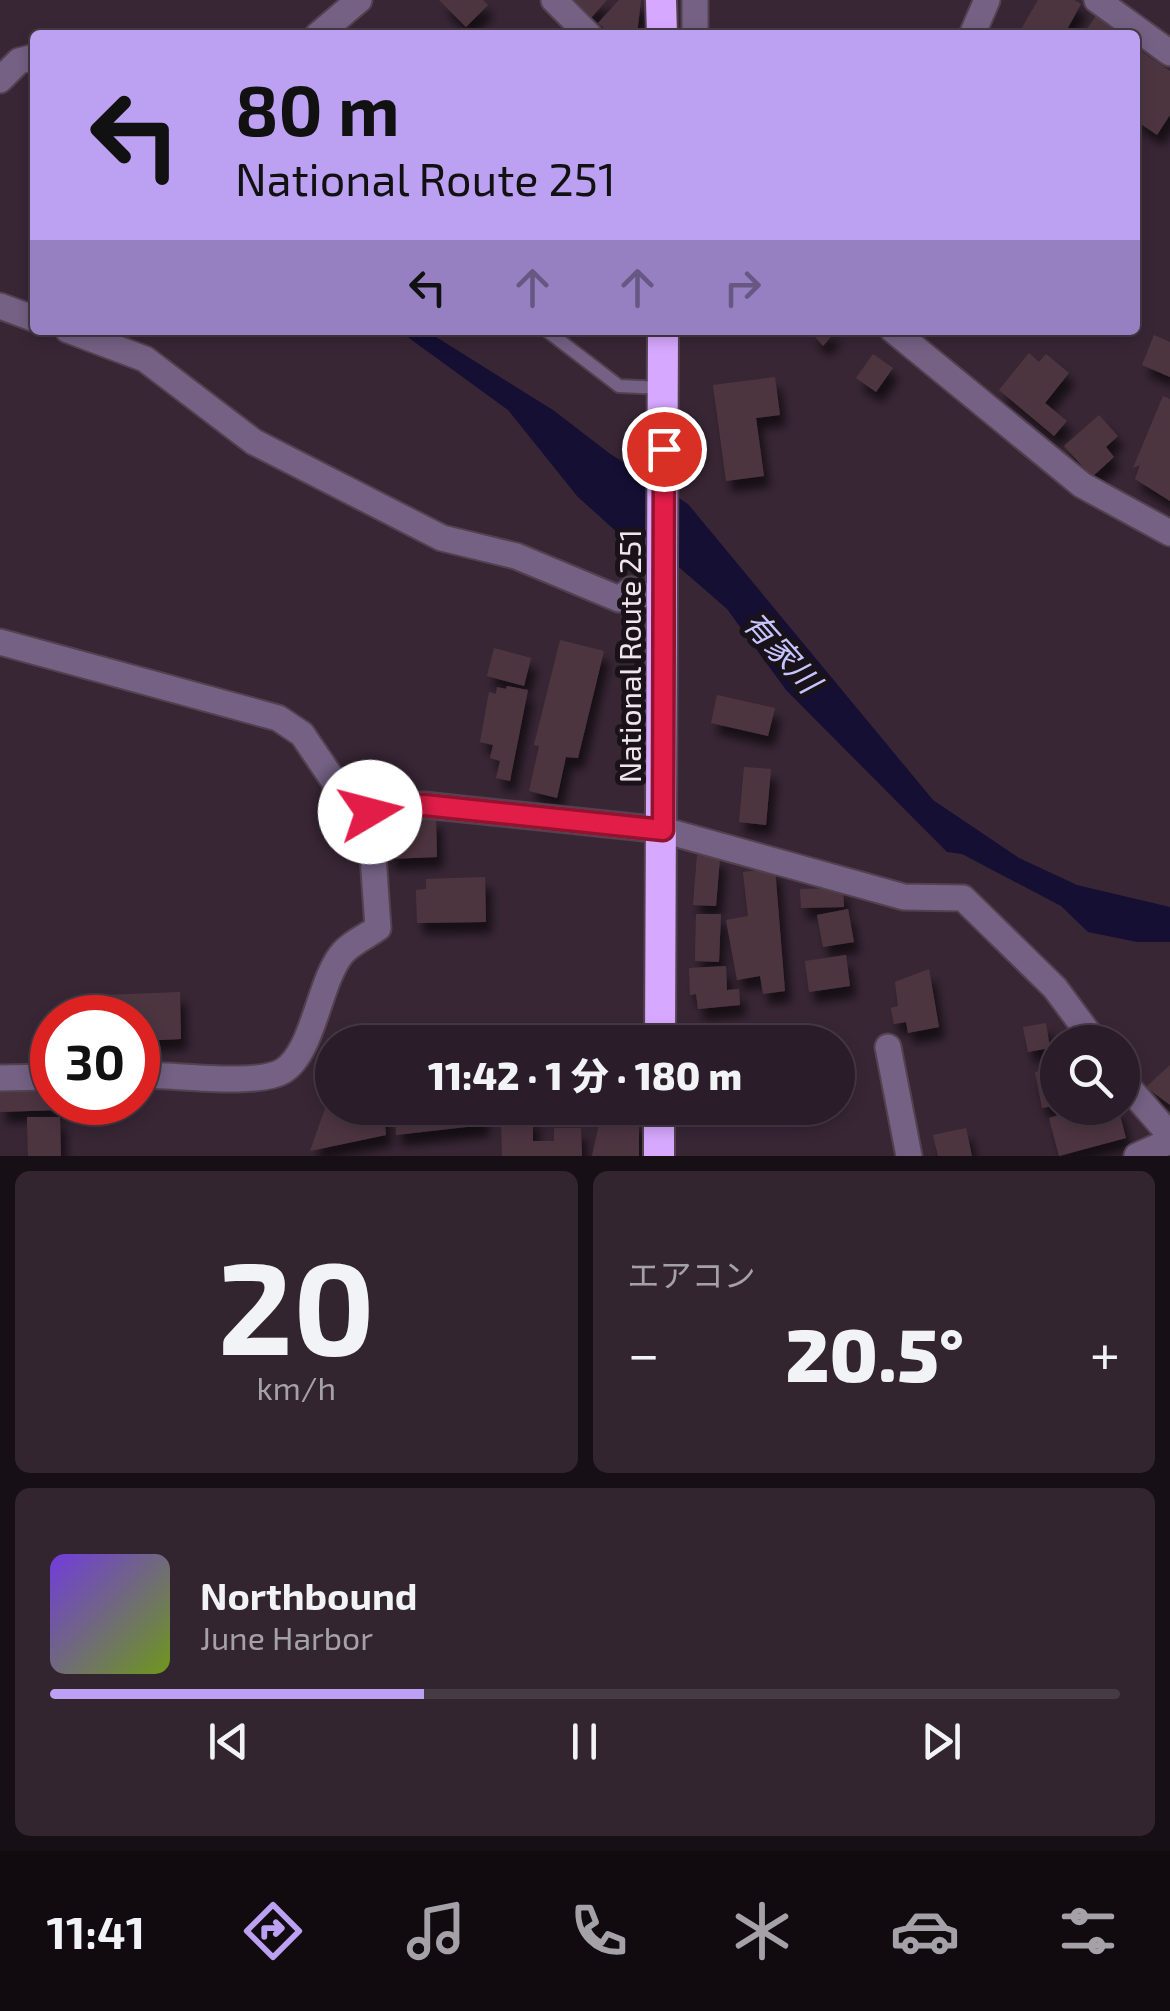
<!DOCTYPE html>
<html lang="ja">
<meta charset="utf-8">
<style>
body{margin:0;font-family:"Exo 2","Noto Sans JP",sans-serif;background:#322530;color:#f1f3f6;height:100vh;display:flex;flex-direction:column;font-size:38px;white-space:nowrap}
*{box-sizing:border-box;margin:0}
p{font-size:32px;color:#a5a1a8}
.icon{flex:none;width:55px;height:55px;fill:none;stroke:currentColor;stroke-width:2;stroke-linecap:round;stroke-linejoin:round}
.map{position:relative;height:1156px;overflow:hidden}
.sheet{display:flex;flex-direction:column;gap:15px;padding:15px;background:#170f16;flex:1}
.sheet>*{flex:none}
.hud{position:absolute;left:30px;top:30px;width:1110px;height:305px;border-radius:10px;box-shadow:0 5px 15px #0003,0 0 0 2px #463a45;background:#bca0f2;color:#111;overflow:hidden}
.tools{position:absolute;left:1040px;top:1025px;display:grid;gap:20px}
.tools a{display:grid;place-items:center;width:100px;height:100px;border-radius:50%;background:#2a1c28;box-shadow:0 5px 15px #0003,0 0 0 2px #463a45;font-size:50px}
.speed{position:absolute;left:30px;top:995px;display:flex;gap:20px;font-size:50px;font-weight:700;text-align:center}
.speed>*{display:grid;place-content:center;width:130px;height:130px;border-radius:50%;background:#2a1c28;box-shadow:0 5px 15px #0003,0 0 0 2px #463a45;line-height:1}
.speed .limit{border:15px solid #d22;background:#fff;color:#111}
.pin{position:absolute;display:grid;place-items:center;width:85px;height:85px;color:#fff;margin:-42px;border:5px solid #fff;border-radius:50%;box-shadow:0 2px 10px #0007}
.me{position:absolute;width:110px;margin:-55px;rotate:82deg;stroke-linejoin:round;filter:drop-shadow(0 0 8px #0008)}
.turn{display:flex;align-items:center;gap:35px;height:210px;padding:0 40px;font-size:45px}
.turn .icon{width:130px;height:130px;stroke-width:2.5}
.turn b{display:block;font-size:70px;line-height:85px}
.lanes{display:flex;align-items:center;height:95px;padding:0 40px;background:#0003;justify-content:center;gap:50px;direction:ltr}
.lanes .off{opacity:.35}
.big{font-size:75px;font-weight:800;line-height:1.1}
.sheet .widget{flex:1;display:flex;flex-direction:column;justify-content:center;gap:15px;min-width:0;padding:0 35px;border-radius:15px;background:#322530}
.sheet .dial{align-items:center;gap:0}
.dial b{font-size:130px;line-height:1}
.song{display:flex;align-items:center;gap:30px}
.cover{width:120px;height:120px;border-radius:15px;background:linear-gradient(135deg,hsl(260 70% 55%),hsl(80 70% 35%))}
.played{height:10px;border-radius:5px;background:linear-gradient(90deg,#bca0f2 35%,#463a45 35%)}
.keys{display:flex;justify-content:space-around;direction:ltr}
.heat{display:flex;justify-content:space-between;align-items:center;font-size:55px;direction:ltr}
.sheet .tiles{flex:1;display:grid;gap:15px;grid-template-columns:1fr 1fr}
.widget:last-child{grid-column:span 2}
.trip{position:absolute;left:315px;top:1025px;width:540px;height:100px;border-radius:50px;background:#2a1c28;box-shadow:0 5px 15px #0003,0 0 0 2px #463a45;font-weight:800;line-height:100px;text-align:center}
.tabs{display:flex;height:160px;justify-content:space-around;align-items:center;background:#110b10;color:#a5a1a8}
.tabs .icon{width:70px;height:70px}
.tabs .selected{color:#bca0f2}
.tabs b{font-size:45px;color:#f1f3f6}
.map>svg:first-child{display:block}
.water{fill:#150f34}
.building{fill:#4e363f;filter:url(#shadow)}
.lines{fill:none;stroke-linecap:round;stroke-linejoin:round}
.lane-casing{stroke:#52414f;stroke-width:16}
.street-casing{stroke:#52414f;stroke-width:29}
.highway-casing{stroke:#52414f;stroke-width:34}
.lane{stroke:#746184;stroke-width:12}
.street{stroke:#746184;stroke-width:25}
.highway{stroke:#d7a8ff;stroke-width:30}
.route-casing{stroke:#92132f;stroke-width:25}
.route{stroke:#e11d48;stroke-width:18}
.labels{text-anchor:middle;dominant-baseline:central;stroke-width:10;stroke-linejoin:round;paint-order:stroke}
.street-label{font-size:30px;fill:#f0e4ed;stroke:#1a1219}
.water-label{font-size:32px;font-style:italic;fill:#c6c4fe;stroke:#1a1219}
</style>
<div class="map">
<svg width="1170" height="1156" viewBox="0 0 1170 1156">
<defs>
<filter id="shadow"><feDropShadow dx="6" dy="11" stdDeviation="5" flood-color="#0009"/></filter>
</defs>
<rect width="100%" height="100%" fill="#382635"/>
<path class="water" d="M398,330H425L553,410L609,453L688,504L933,800L1019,858L1077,885L1170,907V942H1137L1088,932L1061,906L962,854L947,852L786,690L727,609L681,569L620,535L577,496L508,410Z"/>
<g class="building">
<path d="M439,0H483L488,5L466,27Z"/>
<path d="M572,0H607L591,18Z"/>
<path d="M619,0H641L637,35H612L598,23Z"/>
<path d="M1038,0H1074L1081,4L1064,35H1028L1020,31Z"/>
<path d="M1098,13L1131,35H1083Z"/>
<path d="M1141,51L1170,71V115L1157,135L1135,120V60Z"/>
<path d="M809,330H832L835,332L823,346Z"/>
<path d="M1154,335L1170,342V377L1142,365Z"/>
<path d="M1029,353L1039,362L1046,354L1069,373L1045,403L1067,421L1054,436L999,390Z"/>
<path d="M873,354L893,368L876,392L856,378Z"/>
<path d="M775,377L780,415L756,418L764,476L726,481L713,385Z"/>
<path d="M1163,396L1170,399V501L1135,479L1140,465L1133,468Z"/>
<path d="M1099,415L1118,436L1106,447L1114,457L1092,477L1064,446Z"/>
<path d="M560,640L604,651L578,758L566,757L557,798L529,791L539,746L534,745Z"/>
<path d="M494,648L531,658L524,686L487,676Z"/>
<path d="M507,686L528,690L510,781L496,778L500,761L490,758L493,745L480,742L489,692L496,694L497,687L506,689Z"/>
<path d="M717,695L775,708L768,736L711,723Z"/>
<path d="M744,767L771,769L766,825L739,822Z"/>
<path d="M436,817L437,857L389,859L388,818Z"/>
<path d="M697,855L720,857L716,906L693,905Z"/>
<path d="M775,868L785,991L763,994L760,976L737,980L726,920L748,916L743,872Z"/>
<path d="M485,877L486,922L417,923L416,890L426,889V879Z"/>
<path d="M843,888L844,907L801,908L800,889Z"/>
<path d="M848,909L854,942L823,947L817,915Z"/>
<path d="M696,914H721L719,962L695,961Z"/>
<path d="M846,955L850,986L809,992L805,961Z"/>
<path d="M726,966L727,990L739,989L740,1005L698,1009L696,994L690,995L689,968Z"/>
<path d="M929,969L939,1027L908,1033L906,1022L894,1024L891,1008L898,1006L895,982Z"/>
<path d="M180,992L181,1039L138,1041V1018H79V996Z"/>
<path d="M1046,1023L1050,1048L1028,1052L1023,1027Z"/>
<path d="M1058,1060V1105L1042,1108L1035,1072L1046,1070L1045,1063Z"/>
<path d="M1170,1065V1105L1146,1087Z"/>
<path d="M52,1089V1102H60V1110L0,1112V1091Z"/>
<path d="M327,1103H332V1108H383L386,1135L310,1151Z"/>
<path d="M395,1108H481L484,1125L396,1135Z"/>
<path d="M1114,1108H1118L1126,1138L1059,1156L1049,1118L1069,1112L1071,1119Z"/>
<path d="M533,1116V1141H554V1128H581L582,1156H502L501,1117Z"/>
<path d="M27,1117H60L61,1156H28Z"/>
<path d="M600,1120H639V1156H592Z"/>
<path d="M966,1128L972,1156H938L933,1135Z"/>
</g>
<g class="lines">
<g class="lane-casing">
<path id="lane" d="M546,330L619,386L662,388"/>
</g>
<g class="street-casing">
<g id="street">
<path d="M554,0L589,35"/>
<path d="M695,0V35"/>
<path d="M1097,0L1170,53"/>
<path d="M318,35L359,0"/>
<path d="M972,35L987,0"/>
<path d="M0,80L19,61L35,57"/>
<path d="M0,306L35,319"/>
<path d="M68,330L145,359L254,442L442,538L516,556L619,599L631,590L642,595"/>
<path d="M893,330L1082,485L1170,533"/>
<path d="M0,642L278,718L302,734L350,805L370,812L424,805L663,830L904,897L963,898L1055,988L1095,1042"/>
<path d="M888,1047L909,1156"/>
<path d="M138,1075C171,1074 257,1087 283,1071C313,1053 319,983 341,955C349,944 367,936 378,928L370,812"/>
<path d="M0,1078L52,1077"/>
<path d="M1122,1080L1170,1135"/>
<path d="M1137,1156L1170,1141"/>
</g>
</g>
<g class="highway-casing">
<g id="highway">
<path d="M661,0L662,35"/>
<path d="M660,1042L663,330"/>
<path d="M659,1156V1108"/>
</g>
</g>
<use href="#lane" class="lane"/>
<use href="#street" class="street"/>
<use href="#highway" class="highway"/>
</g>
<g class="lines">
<g class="route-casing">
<path id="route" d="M370,812L424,805L663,830L664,449"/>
</g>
<use href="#route" class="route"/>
</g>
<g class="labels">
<g class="street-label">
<text transform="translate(629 656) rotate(-90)">National Route 251</text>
</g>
<g class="water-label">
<text transform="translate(783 651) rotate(48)">有家川</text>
</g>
</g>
</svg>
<div class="tools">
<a><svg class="icon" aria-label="search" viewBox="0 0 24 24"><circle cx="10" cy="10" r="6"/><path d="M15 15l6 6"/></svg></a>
</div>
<div class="speed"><div class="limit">30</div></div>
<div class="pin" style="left:664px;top:449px;background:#d93025"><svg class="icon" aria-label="arrive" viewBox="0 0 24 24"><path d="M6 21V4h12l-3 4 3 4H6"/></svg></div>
<svg class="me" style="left:370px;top:812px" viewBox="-20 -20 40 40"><circle r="19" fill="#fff"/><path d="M0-13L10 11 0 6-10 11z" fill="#e11d48"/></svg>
<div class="trip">11:42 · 1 分 · 180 m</div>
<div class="hud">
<div class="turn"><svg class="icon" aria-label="left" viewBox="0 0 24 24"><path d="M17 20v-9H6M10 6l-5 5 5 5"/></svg><div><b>80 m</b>National Route 251</div></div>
<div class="lanes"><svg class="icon" aria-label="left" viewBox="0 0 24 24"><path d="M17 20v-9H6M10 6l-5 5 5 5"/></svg><svg class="icon off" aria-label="ahead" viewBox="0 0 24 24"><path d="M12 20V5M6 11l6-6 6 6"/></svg><svg class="icon off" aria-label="ahead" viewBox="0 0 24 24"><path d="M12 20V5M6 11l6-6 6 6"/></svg><svg class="icon off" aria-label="right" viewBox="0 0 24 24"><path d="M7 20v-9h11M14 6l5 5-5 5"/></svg></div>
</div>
</div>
<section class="sheet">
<div class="tiles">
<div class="widget dial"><b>20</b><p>km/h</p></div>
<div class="widget"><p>エアコン</p>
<div class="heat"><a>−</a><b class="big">20.5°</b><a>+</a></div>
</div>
<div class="widget">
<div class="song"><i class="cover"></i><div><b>Northbound</b><p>June Harbor</p></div></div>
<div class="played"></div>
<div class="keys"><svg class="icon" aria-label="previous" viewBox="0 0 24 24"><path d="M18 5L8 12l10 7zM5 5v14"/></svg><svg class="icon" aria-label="pause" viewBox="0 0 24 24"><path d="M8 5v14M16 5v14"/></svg><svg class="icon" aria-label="next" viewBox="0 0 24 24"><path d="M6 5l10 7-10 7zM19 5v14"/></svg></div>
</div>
</div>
</section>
<nav class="tabs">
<b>11:41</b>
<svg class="icon selected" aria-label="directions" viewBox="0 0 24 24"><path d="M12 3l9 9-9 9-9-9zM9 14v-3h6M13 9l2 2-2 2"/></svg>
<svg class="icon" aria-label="music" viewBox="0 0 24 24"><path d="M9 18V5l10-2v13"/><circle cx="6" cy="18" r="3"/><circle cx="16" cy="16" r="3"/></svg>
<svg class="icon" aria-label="phone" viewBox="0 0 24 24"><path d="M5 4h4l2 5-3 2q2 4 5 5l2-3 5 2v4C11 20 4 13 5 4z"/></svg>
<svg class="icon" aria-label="climate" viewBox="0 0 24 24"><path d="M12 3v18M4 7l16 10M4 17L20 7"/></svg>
<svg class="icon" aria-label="car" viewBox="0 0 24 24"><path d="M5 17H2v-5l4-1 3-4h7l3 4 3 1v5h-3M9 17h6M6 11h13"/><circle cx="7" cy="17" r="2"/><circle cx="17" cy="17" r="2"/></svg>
<svg class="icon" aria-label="filters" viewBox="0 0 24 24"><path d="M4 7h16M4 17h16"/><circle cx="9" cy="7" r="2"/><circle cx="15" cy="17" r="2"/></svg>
</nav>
